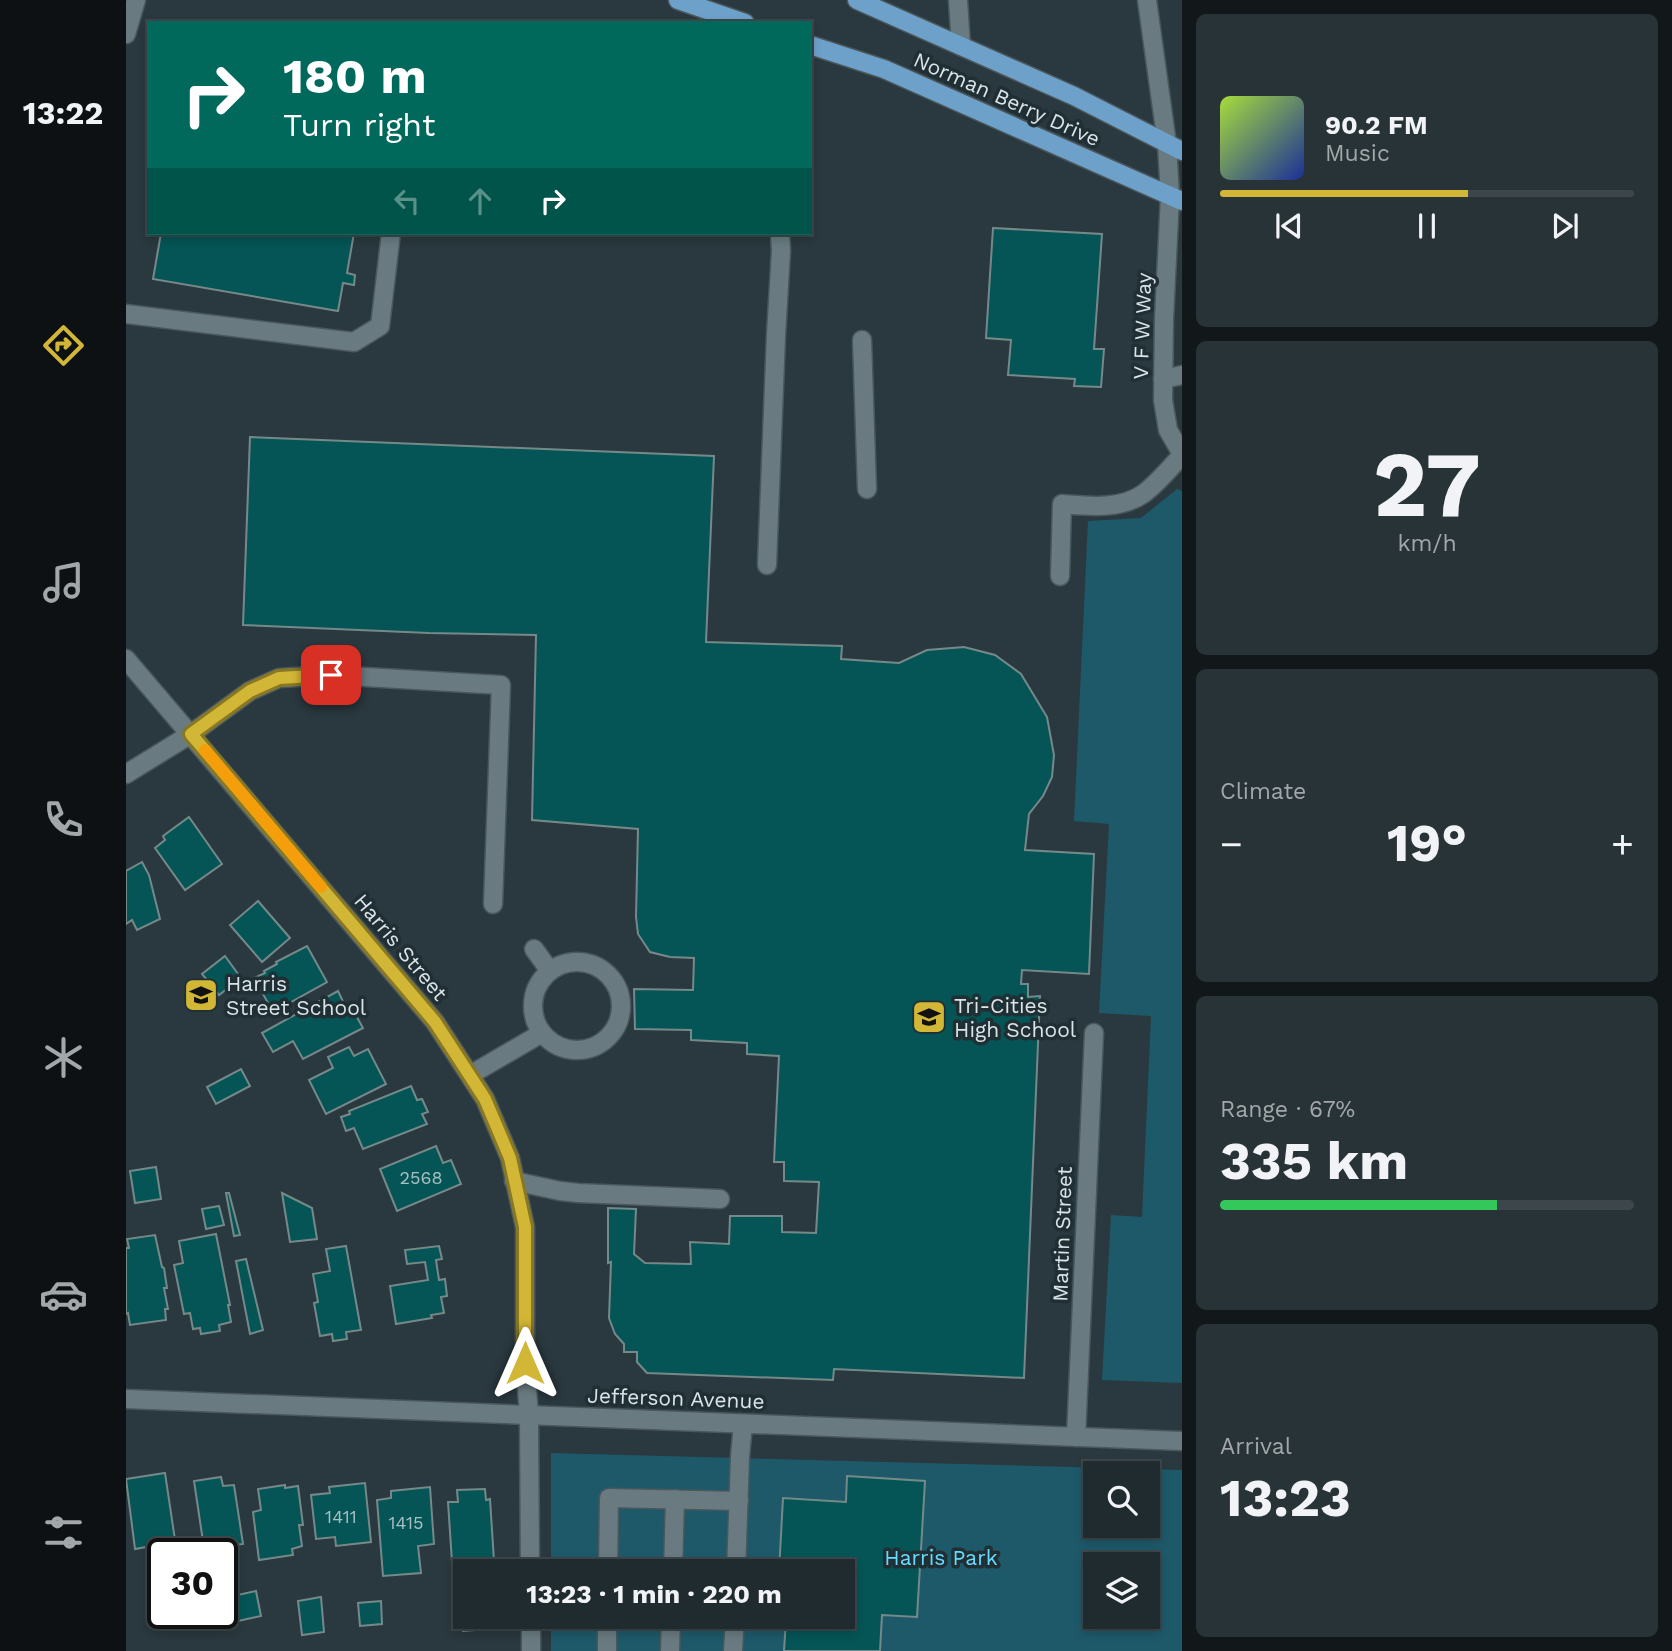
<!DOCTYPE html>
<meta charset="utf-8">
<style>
body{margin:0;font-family:"Work Sans",sans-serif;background:#283337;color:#f1f3f6;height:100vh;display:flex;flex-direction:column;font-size:26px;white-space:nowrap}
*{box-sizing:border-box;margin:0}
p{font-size:23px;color:#a2a7aa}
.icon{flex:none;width:38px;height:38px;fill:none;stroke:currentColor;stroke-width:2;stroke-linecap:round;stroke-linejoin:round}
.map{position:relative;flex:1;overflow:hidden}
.sheet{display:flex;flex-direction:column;gap:14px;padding:14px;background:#12181a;width:490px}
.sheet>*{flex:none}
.hud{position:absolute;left:21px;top:21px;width:665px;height:214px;border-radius:0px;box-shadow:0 4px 10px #0003,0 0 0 2px #3d474b;background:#00695c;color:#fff;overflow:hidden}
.tools{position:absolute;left:957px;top:1461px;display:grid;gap:14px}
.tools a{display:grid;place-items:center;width:77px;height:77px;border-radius:0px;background:#202b2f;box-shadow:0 4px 10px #0003,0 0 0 2px #3d474b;font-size:35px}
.speed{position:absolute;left:21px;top:1538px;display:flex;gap:14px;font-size:35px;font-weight:700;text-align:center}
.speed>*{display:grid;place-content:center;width:91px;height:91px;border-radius:50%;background:#202b2f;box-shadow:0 4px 10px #0003,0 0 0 2px #3d474b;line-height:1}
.speed .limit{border:4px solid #111;border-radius:10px;background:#fff;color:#111}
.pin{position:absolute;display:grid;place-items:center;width:60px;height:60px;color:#fff;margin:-30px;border-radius:14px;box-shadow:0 4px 10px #0006}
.me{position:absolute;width:77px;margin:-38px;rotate:0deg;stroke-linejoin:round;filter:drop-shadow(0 0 5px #0008)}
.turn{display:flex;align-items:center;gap:24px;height:147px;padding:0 21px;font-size:32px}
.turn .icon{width:91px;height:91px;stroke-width:2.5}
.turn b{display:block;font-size:49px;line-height:60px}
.lanes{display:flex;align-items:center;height:66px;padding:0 21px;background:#0003;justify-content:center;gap:35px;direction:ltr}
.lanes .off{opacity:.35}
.big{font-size:52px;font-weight:700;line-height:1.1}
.sheet .tile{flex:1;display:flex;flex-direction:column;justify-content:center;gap:10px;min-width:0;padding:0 24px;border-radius:10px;background:#283337}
.sheet .dial{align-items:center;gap:0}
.dial b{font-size:91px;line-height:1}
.song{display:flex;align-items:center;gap:21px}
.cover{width:84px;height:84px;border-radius:10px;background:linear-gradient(135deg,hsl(80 70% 55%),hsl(230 70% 35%))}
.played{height:7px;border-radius:4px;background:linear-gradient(90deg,#d2b736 60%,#3d474b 60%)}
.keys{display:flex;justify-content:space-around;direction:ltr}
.heat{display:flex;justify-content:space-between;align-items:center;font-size:38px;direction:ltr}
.charge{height:10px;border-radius:5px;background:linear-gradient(90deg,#34c759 67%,#3d474b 0)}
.trip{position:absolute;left:327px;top:1559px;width:402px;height:70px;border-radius:0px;background:#202b2f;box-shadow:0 4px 10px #0003,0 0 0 2px #3d474b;font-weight:700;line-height:70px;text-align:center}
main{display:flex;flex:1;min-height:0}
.tab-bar{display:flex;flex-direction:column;width:126px;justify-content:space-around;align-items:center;background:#0d1113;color:#a2a7aa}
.tab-bar .icon{width:49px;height:49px}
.tab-bar .active{color:#d2b736}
.tab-bar b{font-size:32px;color:#f1f3f6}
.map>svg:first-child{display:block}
.green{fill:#1e596a;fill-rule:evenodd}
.building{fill:#055556;stroke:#768989;stroke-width:2}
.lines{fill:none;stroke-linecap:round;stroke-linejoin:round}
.minor-casing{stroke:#4a575c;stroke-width:21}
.major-casing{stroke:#4a575c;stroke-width:21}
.minor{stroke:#697b81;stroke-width:18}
.major{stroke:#6da1ca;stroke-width:18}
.route-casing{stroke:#887723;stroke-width:18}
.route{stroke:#d2b736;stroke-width:12}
.slow{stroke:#f59e0b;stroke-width:12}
.labels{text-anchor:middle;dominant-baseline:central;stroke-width:7;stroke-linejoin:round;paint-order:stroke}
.number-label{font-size:18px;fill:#a6c0c4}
.street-label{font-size:21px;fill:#dbe4e8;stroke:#202f34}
.poi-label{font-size:21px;fill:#dbe4e8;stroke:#202f34;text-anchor:start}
.park-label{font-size:21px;fill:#67dbfe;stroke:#202f34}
</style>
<main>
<nav class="tab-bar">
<b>13:22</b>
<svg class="icon active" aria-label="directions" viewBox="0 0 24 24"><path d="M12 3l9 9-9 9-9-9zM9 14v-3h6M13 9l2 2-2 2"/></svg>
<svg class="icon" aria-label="music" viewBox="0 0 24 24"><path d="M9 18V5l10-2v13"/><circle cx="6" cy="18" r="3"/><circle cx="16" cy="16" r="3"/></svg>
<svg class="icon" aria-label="phone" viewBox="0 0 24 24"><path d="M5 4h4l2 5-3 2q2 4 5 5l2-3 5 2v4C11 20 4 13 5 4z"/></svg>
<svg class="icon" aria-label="climate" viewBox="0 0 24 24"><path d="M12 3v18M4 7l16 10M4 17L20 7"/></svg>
<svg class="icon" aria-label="car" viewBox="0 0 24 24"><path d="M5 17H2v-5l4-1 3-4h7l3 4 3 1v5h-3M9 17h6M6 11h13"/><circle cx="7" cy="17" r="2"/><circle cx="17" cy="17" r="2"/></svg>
<svg class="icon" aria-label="filters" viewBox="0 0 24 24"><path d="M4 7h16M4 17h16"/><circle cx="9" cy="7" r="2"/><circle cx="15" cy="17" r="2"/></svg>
</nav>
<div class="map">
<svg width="1056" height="1651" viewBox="0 0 1056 1651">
<rect width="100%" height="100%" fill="#2a393f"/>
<g class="green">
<path d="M1051,489L1056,491V1383L976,1380L985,1215L1016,1217L1025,1016L973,1013L983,824L948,821L962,521L1015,518Z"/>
<path d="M425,1453L1056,1470V1651H425V1617H718V1572L425,1571ZM970,1474H1022V1526H970ZM970,1564H1022V1617H970Z"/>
</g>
<g class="building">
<path d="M867,228L976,234L968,349H978L975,387L948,386L949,379L882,375L885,340L860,338Z"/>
<path d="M35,233H228L221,273L229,275L228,285L217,283L212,311L27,279Z"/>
<path d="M124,437L588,456L580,642L716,646L715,659L773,663L801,650L838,647L869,655L895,674L921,717L928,755L926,777L917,796L903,814L899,850L968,854L963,974L896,970L895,984H902V997L914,996L898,1378L708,1369L707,1380L521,1373L511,1362V1352H498V1344L489,1334L483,1318L485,1262L482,1263V1208L510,1209L508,1254L519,1263L565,1264L564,1242L603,1244L604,1216H656V1232L690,1233L693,1182L658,1181V1162H648L653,1056L621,1054V1043L565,1040V1030L509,1029L508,989L567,990L568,958L544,957L524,952L512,934L510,917L512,829L406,820L410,635L303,633L117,625Z"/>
<path d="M63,817L96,864L59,890L29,848L39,840L37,836Z"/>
<path d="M16,862L23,875L34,919L11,930L6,920L0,924V871Z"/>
<path d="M132,901L164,938L136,962L104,925Z"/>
<path d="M181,946L201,982L147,1012L128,978L139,973L138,971L151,964L150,962Z"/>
<path d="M99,956L115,978L93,995L76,974Z"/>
<path d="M212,991L222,1012L227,1010L237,1028L177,1059L167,1041L147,1052L136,1033Z"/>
<path d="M223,1047L228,1056L242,1049L260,1084L200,1114L183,1080L207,1068L202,1057Z"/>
<path d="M115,1069L124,1086L90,1104L81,1087Z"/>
<path d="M285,1086L291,1100L296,1099L302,1112L296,1114L301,1124L237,1149L228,1128L220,1131L215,1117L224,1114L223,1111Z"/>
<path d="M310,1146L317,1163L325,1160L335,1184L271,1211L254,1169Z"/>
<path d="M30,1167L35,1199L9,1203L4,1171Z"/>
<path d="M100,1193H103L114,1235L108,1236Z"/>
<path d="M156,1193L186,1208L191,1239L164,1242Z"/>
<path d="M93,1206L98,1225L80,1229L76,1209Z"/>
<path d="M90,1234L104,1305H102L105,1322L93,1325L94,1331L75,1334L74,1328L67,1329L64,1313L58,1314L48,1265L57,1263L53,1241Z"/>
<path d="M29,1235L36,1267L38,1268L41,1288H38L42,1309H39L40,1320L4,1325L2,1313L0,1314V1248H3L1,1239Z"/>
<path d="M220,1246L235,1330L220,1332L221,1339L207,1341L206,1334L194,1336L188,1303L192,1302L187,1274L204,1271L200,1249Z"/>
<path d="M313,1246L316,1259L310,1260L313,1280L319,1279L321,1296L315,1297L318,1313L305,1315L306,1318L270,1324L264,1286L302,1280L299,1262L281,1264L279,1250Z"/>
<path d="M120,1259L137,1330L124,1334L110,1261Z"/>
<path d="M39,1473L49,1540L40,1542L41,1549L27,1551L26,1546L9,1549L0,1479Z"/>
<path d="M721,1476L799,1481L791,1617L756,1615L754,1651H658L660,1619H650V1617H718V1572H653L657,1498L720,1502Z"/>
<path d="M95,1477L97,1486L108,1485L117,1544L109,1545L111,1559L96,1561V1554H90L89,1546L78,1548L68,1481Z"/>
<path d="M239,1483L245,1542L210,1546L209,1537L190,1539L185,1495L204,1493L203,1487Z"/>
<path d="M159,1485V1488L172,1486L177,1525H173L176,1546L166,1549L167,1555L133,1560L127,1512L135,1510L132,1489Z"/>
<path d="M304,1487L308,1544L292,1546L295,1573L257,1576L251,1500L265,1498V1491Z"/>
<path d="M359,1489L360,1500L364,1499L368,1561H364V1567L342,1569V1561L326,1562L322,1502H332L331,1490Z"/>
<path d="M130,1591L135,1616L112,1621L107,1596Z"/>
<path d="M195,1597L198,1632L176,1635L172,1601Z"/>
<path d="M255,1601L256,1624L234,1626L232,1603Z"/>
<path d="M335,1609H340V1617H361L362,1629L337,1631Z"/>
</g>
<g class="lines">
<g class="minor-casing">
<g id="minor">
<path d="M832,0L835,46"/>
<path d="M1021,0L1041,144L1044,196L1038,319L1037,400L1042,430L1056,454"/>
<path d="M0,34L10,0"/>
<path d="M0,314L228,342L254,326L265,233"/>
<path d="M736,340L741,489"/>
<path d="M1037,379L1056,375"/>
<path d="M641,565L650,335L655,251L654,233"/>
<path d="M934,576L936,504C962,506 994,510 1017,494C1032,483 1044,468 1056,455"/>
<path d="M0,659L309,1022L359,1099L384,1158L399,1227V1363L403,1415L404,1572"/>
<path d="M0,774L65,734L124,691L153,678L205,675L375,685L367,904"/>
<path d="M408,949L424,971"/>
<circle cx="451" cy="1006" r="44"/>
<path d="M344,1075L416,1033"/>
<path d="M388,1181L434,1191L452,1193L594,1199"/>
<path d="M0,1399L1056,1441"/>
<path d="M950,1437L968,1033"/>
<path d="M482,1572L483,1498L613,1501"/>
<path d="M547,1572L549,1499"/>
<path d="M610,1572L614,1457L617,1424"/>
<path d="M405,1617V1651"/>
<path d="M481,1651V1617"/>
<path d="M544,1651L545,1617"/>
<path d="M607,1651L609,1617"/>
</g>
</g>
<g class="major-casing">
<g id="major">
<path d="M552,0L619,23"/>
<path d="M731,0L948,96L1056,151"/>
<path d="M684,45L758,69L1056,201"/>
</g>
</g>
<use href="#minor" class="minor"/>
<use href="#major" class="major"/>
</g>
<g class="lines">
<g class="route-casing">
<path id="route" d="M205,675L153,678L124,691L65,734L309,1022L359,1099L384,1158L399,1227V1363"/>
</g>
<use href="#route" class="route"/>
<path class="slow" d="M79,750L195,887"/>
</g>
<defs>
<g id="school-square" transform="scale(1.75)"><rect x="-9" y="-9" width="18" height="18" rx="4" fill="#d2b736" stroke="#202f34"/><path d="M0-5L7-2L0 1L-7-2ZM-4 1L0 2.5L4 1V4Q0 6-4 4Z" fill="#111"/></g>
</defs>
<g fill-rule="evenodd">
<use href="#school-square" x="75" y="995"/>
<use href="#school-square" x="803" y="1017"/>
</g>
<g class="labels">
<g class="number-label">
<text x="295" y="1177">2568</text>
<text x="215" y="1516">1411</text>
<text x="280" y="1522">1415</text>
</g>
<g class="street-label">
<text transform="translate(881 99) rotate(24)">Norman Berry Drive</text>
<text transform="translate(1016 326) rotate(-88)">V F W Way</text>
<text transform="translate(275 947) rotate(50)">Harris Street</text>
<text transform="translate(936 1234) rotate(-88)">Martin Street</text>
<text transform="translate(550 1398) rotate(2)">Jefferson Avenue</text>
</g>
<g class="poi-label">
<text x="100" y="983">Harris<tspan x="100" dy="24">Street School</tspan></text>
<text x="828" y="1005">Tri-Cities<tspan x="828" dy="24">High School</tspan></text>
</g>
<g class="park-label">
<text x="815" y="1557">Harris Park</text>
</g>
</g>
</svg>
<div class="tools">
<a><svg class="icon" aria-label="search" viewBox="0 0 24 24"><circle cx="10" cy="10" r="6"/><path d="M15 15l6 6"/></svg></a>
<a><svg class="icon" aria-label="layers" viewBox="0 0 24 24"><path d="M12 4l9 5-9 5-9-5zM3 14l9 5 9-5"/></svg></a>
</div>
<div class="speed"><div class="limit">30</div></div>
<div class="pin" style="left:205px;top:675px;background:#d93025"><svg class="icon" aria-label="arrive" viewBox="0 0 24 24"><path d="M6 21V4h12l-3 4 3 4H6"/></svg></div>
<svg class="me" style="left:399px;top:1363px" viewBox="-20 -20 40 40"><path d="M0-17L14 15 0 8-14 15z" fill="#d2b736" stroke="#fff" stroke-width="4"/></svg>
<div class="trip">13:23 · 1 min · 220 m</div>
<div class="hud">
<div class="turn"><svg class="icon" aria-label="right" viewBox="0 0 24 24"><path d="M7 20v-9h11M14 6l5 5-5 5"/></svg><div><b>180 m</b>Turn right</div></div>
<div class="lanes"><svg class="icon off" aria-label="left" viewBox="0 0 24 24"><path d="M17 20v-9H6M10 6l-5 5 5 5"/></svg><svg class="icon off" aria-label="ahead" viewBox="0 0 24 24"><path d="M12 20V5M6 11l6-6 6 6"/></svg><svg class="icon" aria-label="right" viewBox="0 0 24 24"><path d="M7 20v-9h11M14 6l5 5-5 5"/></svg></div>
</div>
</div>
<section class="sheet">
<div class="tile">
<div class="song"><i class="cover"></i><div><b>90.2 FM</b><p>Music</p></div></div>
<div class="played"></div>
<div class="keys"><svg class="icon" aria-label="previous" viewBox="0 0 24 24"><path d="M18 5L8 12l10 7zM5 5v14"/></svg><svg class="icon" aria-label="pause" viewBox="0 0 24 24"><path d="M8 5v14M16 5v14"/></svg><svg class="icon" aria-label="next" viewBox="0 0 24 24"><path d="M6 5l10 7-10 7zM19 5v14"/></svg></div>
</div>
<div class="tile dial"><b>27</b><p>km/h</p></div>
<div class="tile"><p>Climate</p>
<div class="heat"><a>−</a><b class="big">19°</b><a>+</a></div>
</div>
<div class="tile"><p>Range · 67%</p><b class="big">335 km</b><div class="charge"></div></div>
<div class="tile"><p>Arrival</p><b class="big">13:23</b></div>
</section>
</main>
